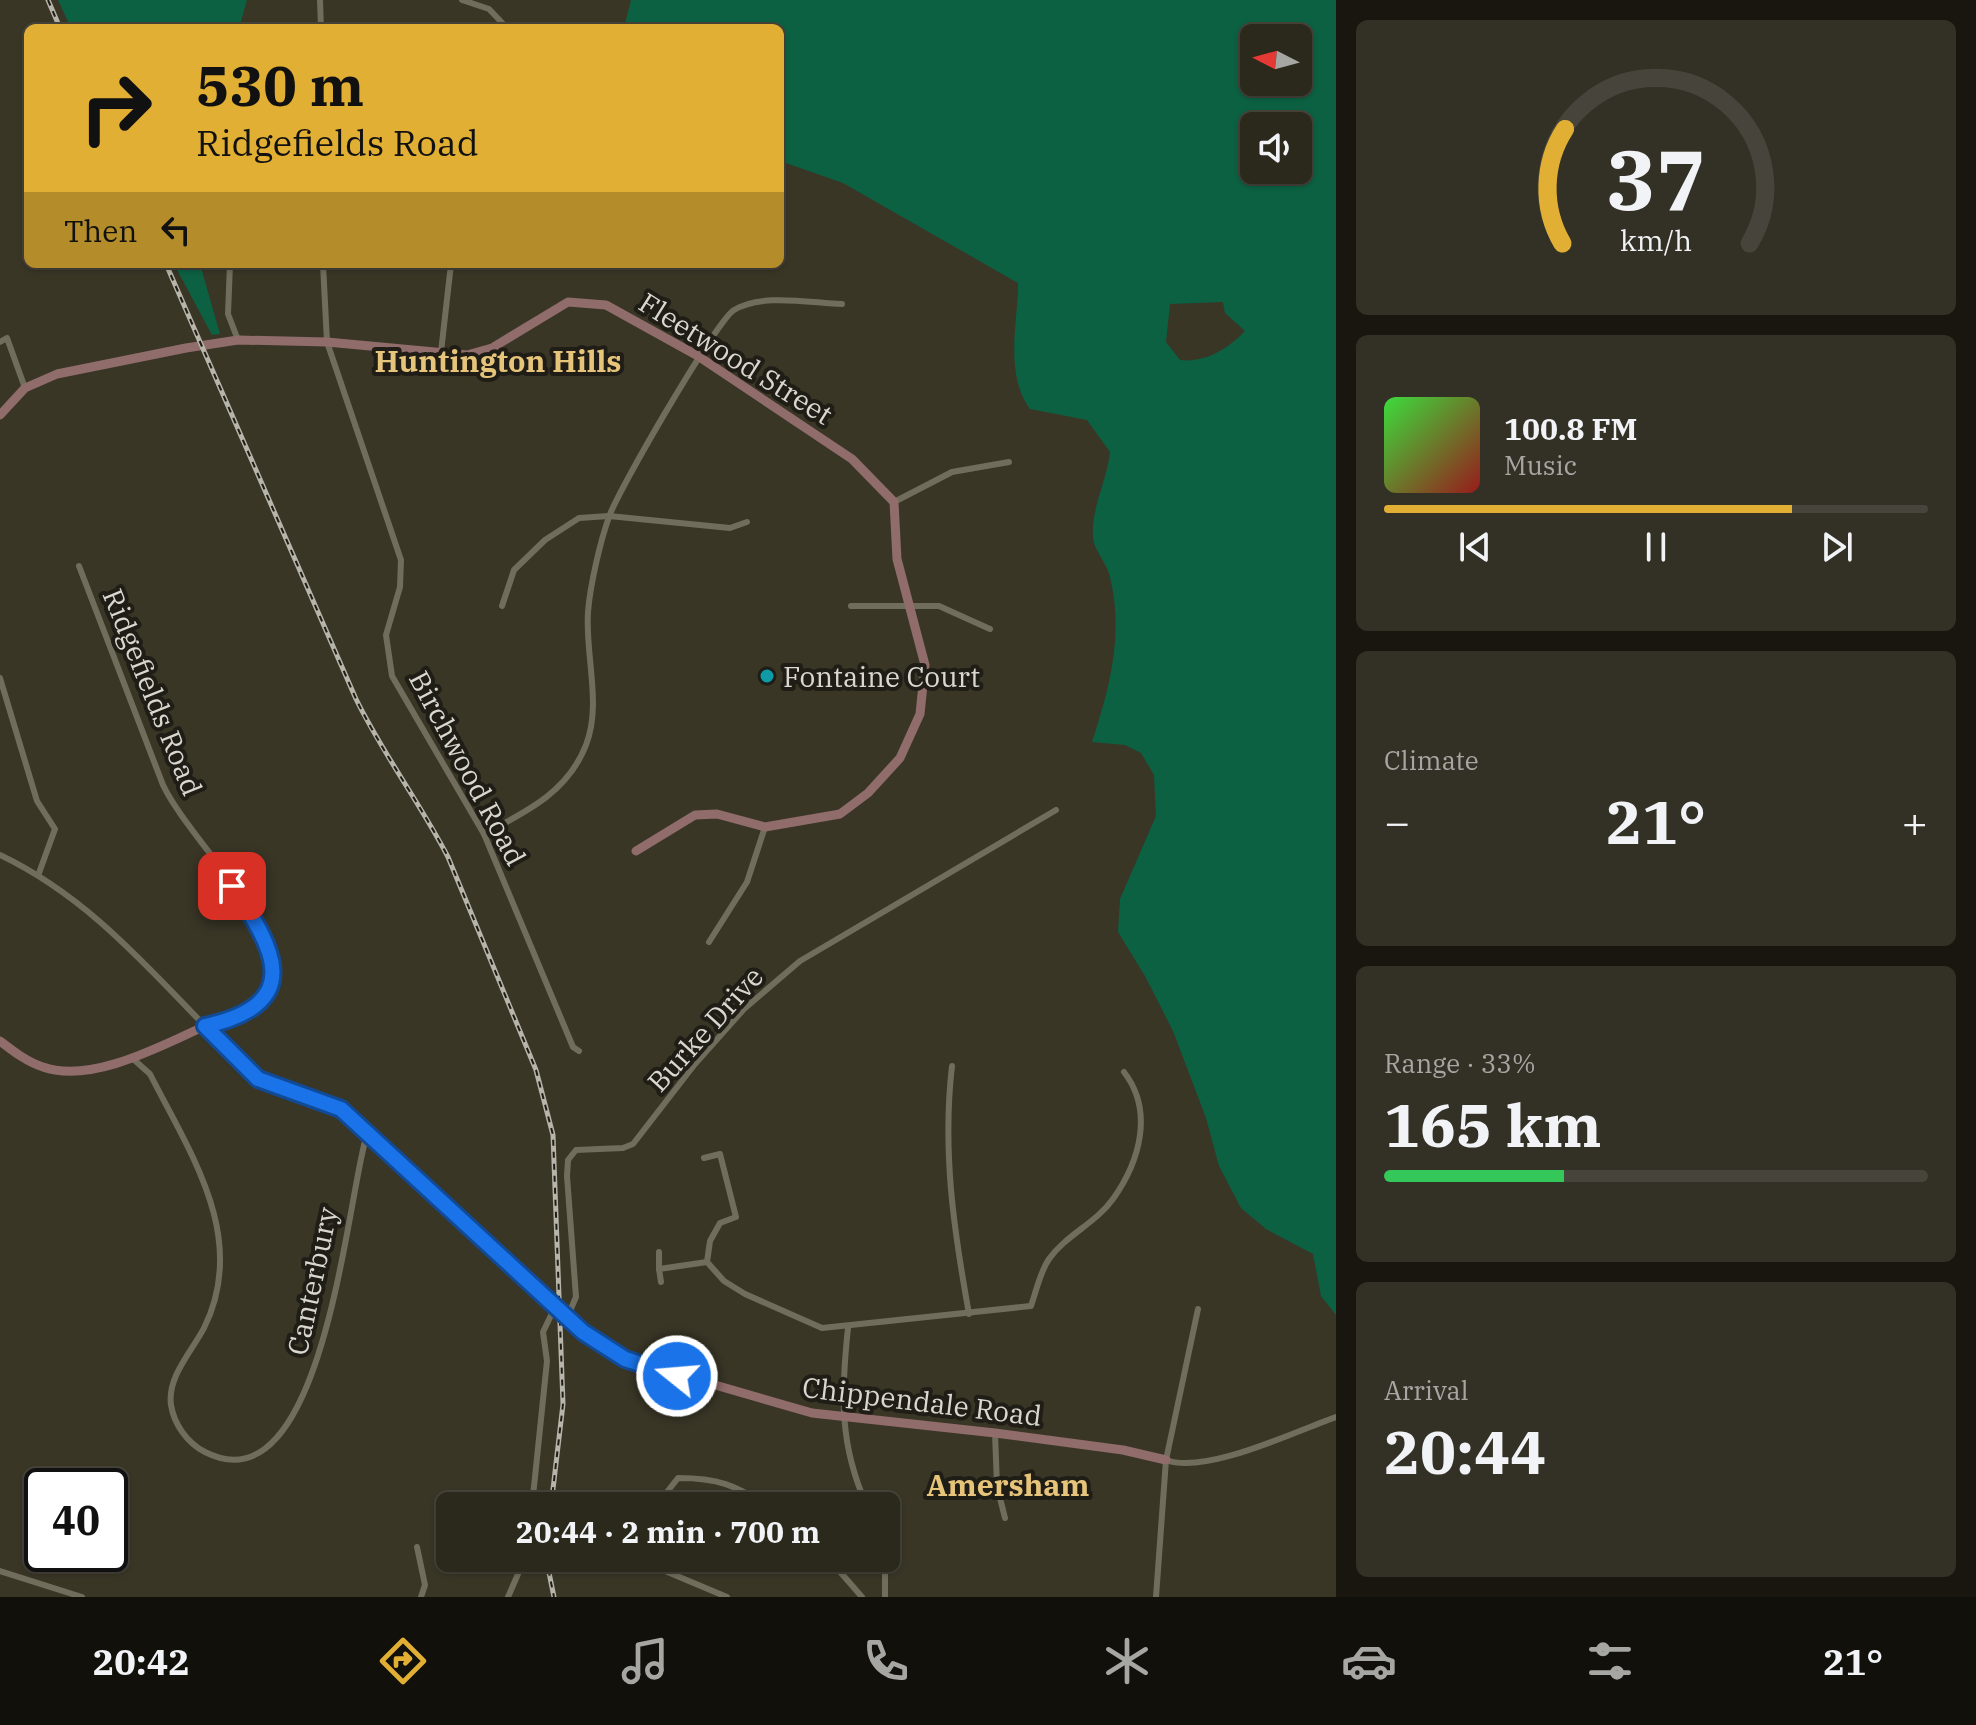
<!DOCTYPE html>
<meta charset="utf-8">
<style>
body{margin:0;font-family:"IBM Plex Serif",serif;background:#333025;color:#f1f3f6;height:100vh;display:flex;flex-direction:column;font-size:30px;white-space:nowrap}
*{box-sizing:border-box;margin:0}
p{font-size:26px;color:#a6a6a3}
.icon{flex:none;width:44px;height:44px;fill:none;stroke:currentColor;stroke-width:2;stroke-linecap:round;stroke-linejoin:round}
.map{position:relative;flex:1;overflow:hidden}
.details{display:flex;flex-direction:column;gap:20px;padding:20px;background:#18160f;width:640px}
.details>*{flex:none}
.banner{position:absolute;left:24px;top:24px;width:760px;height:244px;border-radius:12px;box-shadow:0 2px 6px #0004,0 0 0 2px #47443b;background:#e1af34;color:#111;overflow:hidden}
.needle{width:52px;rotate:276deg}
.controls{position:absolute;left:1240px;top:24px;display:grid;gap:16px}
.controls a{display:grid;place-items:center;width:72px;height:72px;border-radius:12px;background:#2b281c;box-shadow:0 2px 6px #0004,0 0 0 2px #47443b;font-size:40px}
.speed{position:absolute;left:24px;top:1468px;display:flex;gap:16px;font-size:40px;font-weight:700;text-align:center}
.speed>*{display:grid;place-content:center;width:104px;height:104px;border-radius:50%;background:#2b281c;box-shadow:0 2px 6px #0004,0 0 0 2px #47443b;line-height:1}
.speed .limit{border:4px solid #111;border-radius:12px;background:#fff;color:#111}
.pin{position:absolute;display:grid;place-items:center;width:68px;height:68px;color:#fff;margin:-34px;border-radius:16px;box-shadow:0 4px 12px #0006}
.me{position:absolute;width:88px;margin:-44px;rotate:287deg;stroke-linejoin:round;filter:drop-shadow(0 0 6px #0008)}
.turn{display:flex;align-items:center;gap:28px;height:168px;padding:0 40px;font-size:36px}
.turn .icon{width:104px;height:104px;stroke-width:2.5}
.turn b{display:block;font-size:56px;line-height:68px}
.then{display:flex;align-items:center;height:76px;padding:0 40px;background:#0003;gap:16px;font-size:30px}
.big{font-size:60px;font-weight:700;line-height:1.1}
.details .card{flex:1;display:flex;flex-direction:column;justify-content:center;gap:12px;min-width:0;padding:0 28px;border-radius:12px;background:#333025}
.details .dial{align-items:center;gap:0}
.dial svg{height:208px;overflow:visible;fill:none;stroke:#47443b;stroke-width:7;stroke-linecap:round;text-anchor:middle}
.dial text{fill:#f1f3f6;stroke:none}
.song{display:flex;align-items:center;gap:24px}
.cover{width:96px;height:96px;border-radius:12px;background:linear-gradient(135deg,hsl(120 70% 55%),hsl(0 70% 35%))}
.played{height:8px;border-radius:4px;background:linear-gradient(90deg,#e1af34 75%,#47443b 75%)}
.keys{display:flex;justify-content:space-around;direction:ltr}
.heat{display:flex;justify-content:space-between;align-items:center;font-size:44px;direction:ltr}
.charge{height:12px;border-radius:6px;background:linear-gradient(90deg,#34c759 33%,#47443b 0)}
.trip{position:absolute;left:436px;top:1492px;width:464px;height:80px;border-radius:12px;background:#2b281c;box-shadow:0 2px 6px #0004,0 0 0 2px #47443b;font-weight:700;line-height:80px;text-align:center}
.tab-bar{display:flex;height:128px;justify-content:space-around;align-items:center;background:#11100b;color:#a6a6a3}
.tab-bar .icon{width:56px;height:56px}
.tab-bar .on{color:#e1af34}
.tab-bar b{font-size:36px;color:#f1f3f6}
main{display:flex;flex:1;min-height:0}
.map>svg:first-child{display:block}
.green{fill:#0c6143;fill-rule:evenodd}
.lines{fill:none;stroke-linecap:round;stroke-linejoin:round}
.street{stroke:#716d5c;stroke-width:6}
.secondary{stroke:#906c6b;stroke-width:9}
.rail-casing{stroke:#b7b5aa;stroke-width:5}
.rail{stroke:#1f1d16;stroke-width:2;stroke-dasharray:6;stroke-linecap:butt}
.route-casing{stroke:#114b97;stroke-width:20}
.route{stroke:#1a73e8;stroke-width:14}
.culture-dot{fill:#0f9aa8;stroke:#1f1d16;stroke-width:3}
.labels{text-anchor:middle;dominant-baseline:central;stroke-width:8;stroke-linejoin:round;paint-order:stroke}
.street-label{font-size:28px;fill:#d9d7ce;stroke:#1f1d16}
.poi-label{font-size:28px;fill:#d9d7ce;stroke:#1f1d16;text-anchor:start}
.neighbourhood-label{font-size:30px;font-weight:bold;fill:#e6c47a;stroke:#1f1d16}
</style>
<main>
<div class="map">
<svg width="1336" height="1597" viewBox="0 0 1336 1597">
<rect width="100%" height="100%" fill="#393626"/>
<g class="green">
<path d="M58,0H247L239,28H71Z"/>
<path d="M631,0H1336V1315L1321,1296L1313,1254L1266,1229L1241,1208L1219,1166L1206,1118L1173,1031L1145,976L1118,932L1120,899L1156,816L1154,775L1141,753L1125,745L1092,742C1110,687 1124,634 1110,577C1107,563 1094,551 1093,537C1091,508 1107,481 1110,452L1087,420L1030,409C1004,373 1018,324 1018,283L843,183L780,161V28H624ZM1254,38H1298V82H1254ZM1298,126V170H1254V126ZM1223,302L1225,313L1245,331C1228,349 1205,363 1180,360L1166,342L1170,304Z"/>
<path d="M174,264H200L220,334L212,335Z"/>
</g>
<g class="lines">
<g class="street">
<path d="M320,0L321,28"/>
<path d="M462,0L489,9L507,28"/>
<path d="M230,264L228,314L238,340"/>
<path d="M323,264L327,342L401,560L400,587L386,635L392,676L484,834L573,1047L579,1051"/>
<path d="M0,342L7,338L25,388"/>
<path d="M441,352L451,264"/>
<path d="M894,502L952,472L1009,462"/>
<path d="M502,606L514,570L545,540L579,518L609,516L730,528L747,522"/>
<path d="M851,606H939L990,629"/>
<path d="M0,678L37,801L55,829L39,873"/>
<path d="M484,834C526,812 568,792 586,745C602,704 585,655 588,612C590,586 600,542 609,517C617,492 717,320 734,310C762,293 810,303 842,304"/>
<path d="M0,855C84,895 141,960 205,1026C361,991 197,857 163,785L79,566"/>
<path d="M709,942L747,882L765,827"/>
<path d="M132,1058L150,1074C190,1153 249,1238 204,1328C192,1351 167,1377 171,1405C174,1424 187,1443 205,1452C324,1513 347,1195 367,1134"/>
<path d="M952,1066C942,1151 954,1231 969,1314"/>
<path d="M704,1158L720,1154L736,1217L720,1223L710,1241L707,1262"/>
<path d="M659,1252V1269"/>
<path d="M707,1262L724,1281L745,1294L822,1328L1031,1306C1036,1292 1040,1272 1049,1259C1066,1235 1096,1223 1113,1199C1140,1161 1154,1111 1124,1072"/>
<path d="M661,1282L659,1269L707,1262"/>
<path d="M567,1318L576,1297L567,1176L568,1160L576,1150L623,1148L633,1144L695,1064L744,1009L800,961L1056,810"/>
<path d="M848,1328C841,1393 839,1445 867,1506"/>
<path d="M995,1433L997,1486L1005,1518"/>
<path d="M1166,1460C1206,1475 1296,1431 1336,1417"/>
<path d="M532,1506L547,1361L543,1332L554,1309"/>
<path d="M656,1506L678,1478C718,1478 735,1485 768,1506"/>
<path d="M417,1547L425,1585L421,1597"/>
<path d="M653,1558L658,1568L727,1597"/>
<path d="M828,1558L862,1597"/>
<path d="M885,1558V1597"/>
<path d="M0,1571L82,1597"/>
<path d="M508,1597L525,1558"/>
<path d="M1156,1597L1166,1460L1198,1309"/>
</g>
<g class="secondary">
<path d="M0,415L25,388L57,374L186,348L238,340L327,342L467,355L492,348L568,302L606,305L698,356L852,459L894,502L897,559L925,665L920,714L900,758L868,793L840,814L765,827L717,814L695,815L636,851"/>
<path d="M0,1041C13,1051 27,1062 43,1067C91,1084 161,1046 205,1026L258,1079L341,1109L554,1309L625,1359L812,1413L995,1433L1123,1450L1166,1460"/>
</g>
<g class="rail-casing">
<g id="rail">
<path d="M48,0L60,28"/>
<path d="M166,264L356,699C383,754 420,803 448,857L536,1070L553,1135L563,1404L551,1506"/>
<path d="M546,1558L554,1597"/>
</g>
</g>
<use href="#rail" class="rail"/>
</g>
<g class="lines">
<g class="route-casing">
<path id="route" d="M232,886C275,949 306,1004 205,1026L258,1079L341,1109L583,1332L625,1359L677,1376"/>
</g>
<use href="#route" class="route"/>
</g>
<circle class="culture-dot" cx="767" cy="676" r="8"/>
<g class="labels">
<g class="street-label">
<text transform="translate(736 358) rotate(32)">Fleetwood Street</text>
<text transform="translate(153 692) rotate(68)">Ridgefields Road</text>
<text transform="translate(468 768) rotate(62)">Birchwood Road</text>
<text transform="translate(705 1029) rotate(-48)">Burke Drive</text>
<text transform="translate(312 1281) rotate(-78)">Canterbury</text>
<text transform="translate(922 1401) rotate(7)">Chippendale Road</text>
</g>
<g class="poi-label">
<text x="783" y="676">Fontaine Court</text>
</g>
<g class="neighbourhood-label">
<text x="498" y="360">Huntington Hills</text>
<text x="1008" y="1484">Amersham</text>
</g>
</g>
</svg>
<div class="controls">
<a><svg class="needle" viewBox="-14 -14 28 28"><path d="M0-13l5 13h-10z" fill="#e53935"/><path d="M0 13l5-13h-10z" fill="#a6a6a3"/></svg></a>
<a><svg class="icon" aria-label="sound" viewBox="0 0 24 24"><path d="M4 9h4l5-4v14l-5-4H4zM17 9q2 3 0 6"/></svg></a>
</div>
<div class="speed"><div class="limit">40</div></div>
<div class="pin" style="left:232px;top:886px;background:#d93025"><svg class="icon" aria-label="arrive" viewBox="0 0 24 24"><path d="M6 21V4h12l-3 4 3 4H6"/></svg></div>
<svg class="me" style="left:677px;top:1376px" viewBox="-20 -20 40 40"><circle r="17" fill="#1a73e8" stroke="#fff" stroke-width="3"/><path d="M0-11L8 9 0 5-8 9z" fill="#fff"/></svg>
<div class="trip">20:44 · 2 min · 700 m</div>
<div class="banner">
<div class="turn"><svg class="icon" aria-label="right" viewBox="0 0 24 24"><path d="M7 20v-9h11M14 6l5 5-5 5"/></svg><div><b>530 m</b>Ridgefields Road</div></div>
<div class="then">Then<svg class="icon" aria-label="left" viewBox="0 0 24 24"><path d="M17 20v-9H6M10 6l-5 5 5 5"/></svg></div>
</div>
</div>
<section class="details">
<div class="card dial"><svg viewBox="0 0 100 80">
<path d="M14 69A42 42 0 1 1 86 69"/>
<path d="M14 69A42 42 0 0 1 15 25" stroke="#e1af34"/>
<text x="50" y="56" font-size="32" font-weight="700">37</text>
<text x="50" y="72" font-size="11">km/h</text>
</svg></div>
<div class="card">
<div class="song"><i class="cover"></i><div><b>100.8 FM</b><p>Music</p></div></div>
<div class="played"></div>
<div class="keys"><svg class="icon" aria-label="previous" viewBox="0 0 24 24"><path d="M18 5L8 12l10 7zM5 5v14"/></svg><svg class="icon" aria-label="pause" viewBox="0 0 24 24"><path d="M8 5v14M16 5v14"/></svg><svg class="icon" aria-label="next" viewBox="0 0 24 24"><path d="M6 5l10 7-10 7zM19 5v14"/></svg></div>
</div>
<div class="card"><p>Climate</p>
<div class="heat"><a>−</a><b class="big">21°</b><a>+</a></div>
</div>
<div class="card"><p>Range · 33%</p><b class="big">165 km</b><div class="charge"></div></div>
<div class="card"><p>Arrival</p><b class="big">20:44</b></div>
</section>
</main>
<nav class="tab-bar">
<b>20:42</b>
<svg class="icon on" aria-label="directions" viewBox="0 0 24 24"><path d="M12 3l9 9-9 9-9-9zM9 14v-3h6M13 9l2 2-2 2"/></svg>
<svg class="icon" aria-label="music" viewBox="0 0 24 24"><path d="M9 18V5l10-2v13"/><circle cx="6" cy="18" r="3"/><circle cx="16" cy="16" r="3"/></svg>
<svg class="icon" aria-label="phone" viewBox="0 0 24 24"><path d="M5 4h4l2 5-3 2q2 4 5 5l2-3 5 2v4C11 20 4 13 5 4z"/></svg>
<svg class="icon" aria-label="climate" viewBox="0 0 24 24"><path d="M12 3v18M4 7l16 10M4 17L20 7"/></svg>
<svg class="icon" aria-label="car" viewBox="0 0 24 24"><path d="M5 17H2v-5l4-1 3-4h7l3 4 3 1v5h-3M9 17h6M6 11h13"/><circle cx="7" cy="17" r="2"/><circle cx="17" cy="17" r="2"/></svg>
<svg class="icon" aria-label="filters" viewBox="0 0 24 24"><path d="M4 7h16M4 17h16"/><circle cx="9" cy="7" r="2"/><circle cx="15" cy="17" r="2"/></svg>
<b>21°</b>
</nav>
